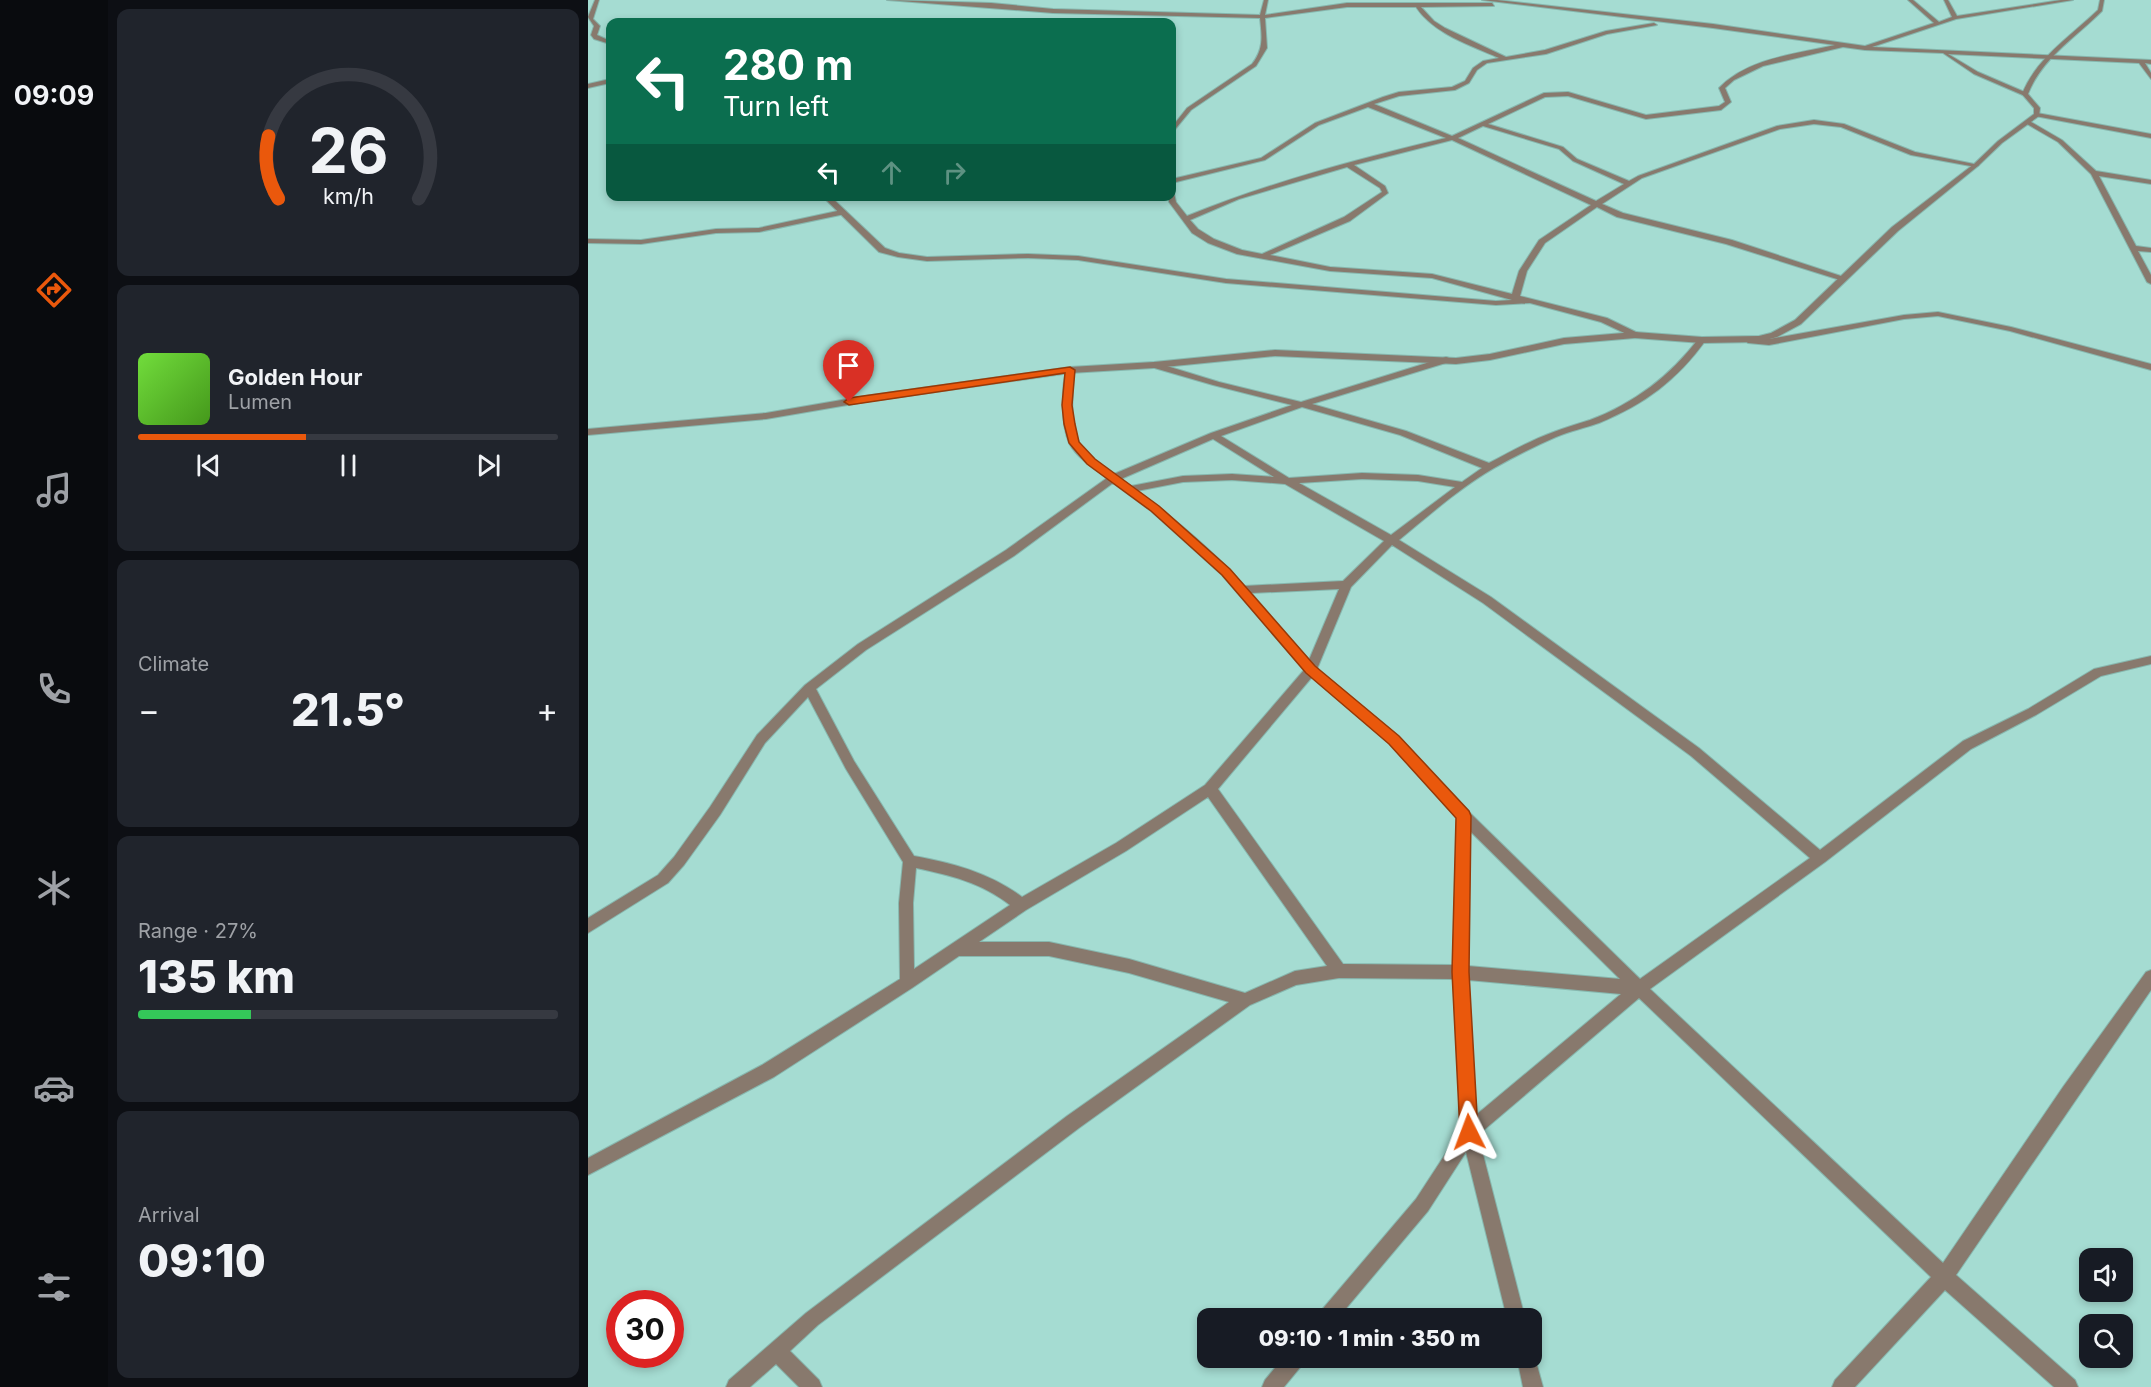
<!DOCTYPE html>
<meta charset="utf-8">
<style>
body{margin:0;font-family:Inter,sans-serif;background:#20242c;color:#f1f3f6;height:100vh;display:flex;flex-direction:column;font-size:22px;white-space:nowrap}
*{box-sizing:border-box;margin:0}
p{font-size:20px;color:#9ea1a6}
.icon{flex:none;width:33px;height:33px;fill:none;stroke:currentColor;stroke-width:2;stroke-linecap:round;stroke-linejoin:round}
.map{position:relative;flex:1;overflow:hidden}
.sheet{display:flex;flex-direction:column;gap:9px;padding:9px;background:#0d0f14;width:480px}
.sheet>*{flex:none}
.guide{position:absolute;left:18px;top:18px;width:570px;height:183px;border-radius:12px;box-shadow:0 3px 9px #0003;background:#0b6e4f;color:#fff;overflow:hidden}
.tools{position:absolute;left:1491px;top:1248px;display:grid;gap:12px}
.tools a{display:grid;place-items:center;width:54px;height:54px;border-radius:12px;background:#171b24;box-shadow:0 3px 9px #0003;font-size:30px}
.speed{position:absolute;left:18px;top:1290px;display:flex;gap:12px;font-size:30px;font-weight:700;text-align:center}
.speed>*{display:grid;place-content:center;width:78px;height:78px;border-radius:50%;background:#171b24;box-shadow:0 3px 9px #0003;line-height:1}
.speed .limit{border:9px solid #d22;background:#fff;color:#111}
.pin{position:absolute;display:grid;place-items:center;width:51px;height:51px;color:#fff;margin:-62px -26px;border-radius:50% 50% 50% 0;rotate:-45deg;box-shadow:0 0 6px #0007}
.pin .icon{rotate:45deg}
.me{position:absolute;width:66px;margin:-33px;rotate:357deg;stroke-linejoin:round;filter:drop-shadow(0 0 4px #0008)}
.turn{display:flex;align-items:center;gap:21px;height:126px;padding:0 18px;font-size:27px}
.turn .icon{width:78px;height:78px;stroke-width:2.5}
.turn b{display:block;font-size:42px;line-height:51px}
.lanes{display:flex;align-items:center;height:57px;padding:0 18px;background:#0003;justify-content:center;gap:30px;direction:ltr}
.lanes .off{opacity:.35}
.big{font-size:45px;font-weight:800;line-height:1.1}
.sheet .card{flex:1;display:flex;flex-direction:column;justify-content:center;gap:9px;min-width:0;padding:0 21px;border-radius:12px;background:#20242c}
.sheet .dial{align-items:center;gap:0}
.dial svg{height:156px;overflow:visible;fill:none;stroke:#363941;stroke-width:7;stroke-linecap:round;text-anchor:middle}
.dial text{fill:#f1f3f6;stroke:none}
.song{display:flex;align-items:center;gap:18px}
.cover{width:72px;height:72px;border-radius:9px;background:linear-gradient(135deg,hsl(100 70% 55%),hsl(100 70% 35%))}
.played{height:6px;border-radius:3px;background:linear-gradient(90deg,#ea580c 40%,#363941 40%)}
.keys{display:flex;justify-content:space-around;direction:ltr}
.heat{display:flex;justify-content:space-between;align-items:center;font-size:33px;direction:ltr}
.charge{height:9px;border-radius:4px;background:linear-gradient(90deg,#34c759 27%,#363941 0)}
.trip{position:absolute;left:609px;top:1308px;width:345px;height:60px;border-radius:12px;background:#171b24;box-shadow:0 3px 9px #0003;font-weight:800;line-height:60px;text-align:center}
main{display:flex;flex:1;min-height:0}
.dock{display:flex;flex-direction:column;width:108px;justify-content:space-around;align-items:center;background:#090b0e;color:#9ea1a6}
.dock .icon{width:42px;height:42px}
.dock .active{color:#ea580c}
.dock b{font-size:27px;color:#f1f3f6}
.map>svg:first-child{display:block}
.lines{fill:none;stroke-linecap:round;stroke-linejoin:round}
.service-casing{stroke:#87b7ae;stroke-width:2}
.minor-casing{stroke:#87b7ae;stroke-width:2}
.tertiary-casing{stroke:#87b7ae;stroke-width:2}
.service{fill:#88796d;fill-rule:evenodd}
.minor{fill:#88796d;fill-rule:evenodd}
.tertiary{fill:#88796d;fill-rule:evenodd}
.route{fill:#ea580c;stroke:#983908;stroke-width:1.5}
</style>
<main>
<nav class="dock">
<b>09:09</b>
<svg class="icon active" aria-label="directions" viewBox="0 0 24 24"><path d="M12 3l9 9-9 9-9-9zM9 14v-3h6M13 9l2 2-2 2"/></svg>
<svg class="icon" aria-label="music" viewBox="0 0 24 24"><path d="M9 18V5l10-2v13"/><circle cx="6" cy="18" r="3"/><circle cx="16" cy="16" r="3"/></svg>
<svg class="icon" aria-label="phone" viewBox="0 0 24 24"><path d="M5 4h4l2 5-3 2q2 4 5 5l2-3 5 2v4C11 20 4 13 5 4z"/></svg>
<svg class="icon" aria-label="climate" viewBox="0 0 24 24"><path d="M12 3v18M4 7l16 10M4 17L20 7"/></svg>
<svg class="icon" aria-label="car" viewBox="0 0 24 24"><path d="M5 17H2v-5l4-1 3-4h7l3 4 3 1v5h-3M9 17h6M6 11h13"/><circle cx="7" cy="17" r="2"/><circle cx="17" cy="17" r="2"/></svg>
<svg class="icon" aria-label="filters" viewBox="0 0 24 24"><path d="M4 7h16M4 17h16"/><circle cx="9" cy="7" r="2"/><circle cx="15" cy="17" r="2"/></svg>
</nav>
<section class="sheet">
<div class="card dial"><svg viewBox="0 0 100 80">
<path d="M14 69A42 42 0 1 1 86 69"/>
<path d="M14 69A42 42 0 0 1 9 37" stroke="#ea580c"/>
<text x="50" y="56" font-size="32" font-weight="700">26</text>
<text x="50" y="72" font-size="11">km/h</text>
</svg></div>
<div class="card">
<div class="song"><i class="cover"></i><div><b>Golden Hour</b><p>Lumen</p></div></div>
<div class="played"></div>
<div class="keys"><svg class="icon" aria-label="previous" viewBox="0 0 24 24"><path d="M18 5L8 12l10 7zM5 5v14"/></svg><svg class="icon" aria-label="pause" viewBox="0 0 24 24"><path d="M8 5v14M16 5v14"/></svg><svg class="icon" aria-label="next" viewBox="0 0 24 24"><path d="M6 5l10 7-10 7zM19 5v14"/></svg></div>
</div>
<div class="card"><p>Climate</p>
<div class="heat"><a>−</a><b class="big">21.5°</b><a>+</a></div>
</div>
<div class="card"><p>Range · 27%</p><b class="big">135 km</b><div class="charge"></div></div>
<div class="card"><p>Arrival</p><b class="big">09:10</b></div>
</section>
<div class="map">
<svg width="1563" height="1387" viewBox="0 0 1563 1387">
<rect width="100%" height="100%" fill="#a5dcd2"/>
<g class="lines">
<g class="service-casing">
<g id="service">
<path d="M22,79V83L0,88V84Z"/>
<path d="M254,210L258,212L257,214L171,232L128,233L53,244L0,243V239L53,240L128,229L171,228Z"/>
</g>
</g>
<g class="minor-casing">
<g id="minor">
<path d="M7,0H11L5,19L12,26L9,35L22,41V44L6,39L3,35L6,26L0,17Z"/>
<path d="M299,0L403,3L465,9L672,15L676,0H680L677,15L759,3H904L906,6L833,7L846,21L857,28L918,57L957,50L1018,31L1066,23L1069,25L1019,34L958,54L899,63L889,70L881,83L867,90L811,96L786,104L864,136L956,93L980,92L1058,115L1131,106L1137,102L1131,88C1160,58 1208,54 1247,45L1125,28L894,0H909L1125,24L1277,46L1346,23L1320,0H1325L1351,22L1364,17L1356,0H1360L1369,16L1473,0H1485L1368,19L1284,47L1563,60V64L1557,63L1563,73V79L1551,63L1360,54L1390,72L1439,93L1437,96L1386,74L1355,53L1277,50L1255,47L1175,66L1146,80L1137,88L1143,102L1133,110L1058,119L980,96L957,97L900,124L975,147L989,159L1041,181L1050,176L1189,126L1226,120L1256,124L1327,152L1391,165L1388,167L1323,155L1253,127L1226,124L1192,129L1054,178L1014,204L1035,213L1144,240L1259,278L1252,280L1138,244L1029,217L1009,207L957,243L939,271L932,296L1019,318L1050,333L1051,335L1047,338L1013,322L942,303L908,305L638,283L490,260L440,258L339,261L310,257L291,252L234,196H242L297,248L311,253L339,257L440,254L490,256L638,279L908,301L924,300L844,278L742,271L649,254L620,243L604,233L581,202V196H584V192L586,193L588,202L599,216C683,182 770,159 858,138L780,107L731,125L677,160L584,183V179L673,158L727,123L795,97L811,92L864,87L877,81L885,68L895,61L911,58C882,45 846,34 828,7H759L677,18L679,48L668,66L603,110L584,133V127L599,108L664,64C676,49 674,36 672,18L465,13ZM895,126L971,149L985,161L1036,184L1008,201L870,138ZM864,140L1003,205L951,240L931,271L924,294L844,274L742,267L682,255L762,221L800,193L797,186L766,165ZM759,167L792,188L794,192L756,217L674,254L654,250L626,239L610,229L602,220L651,199Z"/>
<path d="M1449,113L1563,134V138L1447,116Z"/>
<path d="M1439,122H1443L1474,140L1508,171L1563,180V184L1511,176L1548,246L1563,248V252L1550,251L1563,275V284L1559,282L1503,174L1470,142L1439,124Z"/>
<path d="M1350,312L1423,327L1563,364V370L1422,331L1350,316L1316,319L1181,345L1160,343L1156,340L1160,337L1181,339L1316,315Z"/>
<path d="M1111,338L1118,340C1089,380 1057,404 1011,423C997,428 982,431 968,437C947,446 926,457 906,468C873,487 840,516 811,540L903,597L1111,748L1232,850L1375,741L1440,709L1506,669L1563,656V664L1513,676L1448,715L1383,749L1237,862L1062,989L1355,1263L1475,1087L1558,972L1563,970V990L1368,1275L1487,1380L1490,1387H1466L1357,1290L1267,1387H1244L1247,1380L1343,1277L1051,998L890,1135L937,1318H919L878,1152L840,1211L750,1318H729L732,1312L828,1199L873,1130L865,979L751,978L708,985L662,1005L491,1128L230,1325L202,1351L231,1380L234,1387H211L188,1364L162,1387H138L141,1380L218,1313L479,1116L641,1002L541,973L461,956H371L324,988L186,1077L0,1175V1158L174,1065L312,979L311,903L315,862L258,769L220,697L177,743L132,815L96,865L80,883L0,933V918L70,875L86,857L122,807L169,735L217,685L270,644L418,550L519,478C506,469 488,457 481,443C473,425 473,386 479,368L486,370C485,391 481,423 491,442C497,456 514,466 526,474L623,433L704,405L625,385L563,367V363H569L631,382L713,402L858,357L861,358V362L724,404L818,431L901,463C921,453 941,441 963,433C975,428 989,424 1002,420C1047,403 1082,376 1111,338ZM714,407L812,435L894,468L874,482L830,475L774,473L701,478L633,436ZM625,439L686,477L644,474L595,476L543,486L533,479ZM774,479L830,481L867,487L803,535L711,483ZM644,480L697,484L796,541L755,581L656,586C626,551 587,519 549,491L595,482ZM525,483L563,511L634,575L716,670L617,785L528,843L434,897C402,873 365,863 326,856L266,761L228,689L278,650L426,556ZM804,545L895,603L1103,756L1222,858L1052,979L881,812L810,736L729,669L763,587ZM751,589L721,660L663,593ZM724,677L802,744L869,818L865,965L755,964L630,789ZM620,797L739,966L707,971L657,993L541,959L461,942H391L438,910L538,851ZM882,831L1032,979L880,966ZM328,868C362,875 394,883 422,905L326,969L325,903ZM880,980L1033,994L888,1115Z"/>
<path d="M944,1351L947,1358L955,1387H935L929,1358H944Z"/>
<path d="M695,1358H716L714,1365L696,1387H674L677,1380Z"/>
</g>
</g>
<g class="tertiary-casing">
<path id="tertiary" d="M1512,0H1516L1514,11C1487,38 1454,58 1440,94L1452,108L1451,116L1414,143L1390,166L1310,231L1213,324L1189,337L1171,342L1114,343L1047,338L976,344L902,360L868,364L687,356L566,368L482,373L277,402L178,419L0,435V429L178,413L277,396L482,367L566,362L687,350L868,358L902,354L976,338L1047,332L1114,337L1171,336L1183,333L1207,320L1304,227L1386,164L1410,141L1446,114V108L1434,94C1449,57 1482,37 1510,10Z"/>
</g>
<use href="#service" class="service"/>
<use href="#minor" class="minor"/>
<use href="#tertiary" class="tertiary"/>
</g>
<path class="route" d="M482,367L487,370L484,405L487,424L491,442L507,459L571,506L642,569L727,666L811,736L881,811L883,816L881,972L890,1132L888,1138L881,1141L874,1138L872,1132L864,972L868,818L801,744L718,673L634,575L563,511L499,464L481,443L476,424L474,405L477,373L261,405L256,402L261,398Z"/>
</svg>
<div class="tools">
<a><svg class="icon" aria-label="sound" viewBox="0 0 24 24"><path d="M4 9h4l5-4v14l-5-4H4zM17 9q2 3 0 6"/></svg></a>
<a><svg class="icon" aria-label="search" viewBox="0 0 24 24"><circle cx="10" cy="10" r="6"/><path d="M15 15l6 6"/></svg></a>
</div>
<div class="speed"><div class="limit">30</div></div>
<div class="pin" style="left:261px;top:402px;background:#d93025"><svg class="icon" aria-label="arrive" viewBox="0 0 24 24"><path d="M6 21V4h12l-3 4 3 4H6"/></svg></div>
<svg class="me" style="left:881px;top:1132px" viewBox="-20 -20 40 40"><path d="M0-17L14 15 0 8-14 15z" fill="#ea580c" stroke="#fff" stroke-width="4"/></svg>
<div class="trip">09:10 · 1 min · 350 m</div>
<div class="guide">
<div class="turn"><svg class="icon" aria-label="left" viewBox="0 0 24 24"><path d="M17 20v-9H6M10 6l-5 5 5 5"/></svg><div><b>280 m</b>Turn left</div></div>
<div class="lanes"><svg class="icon" aria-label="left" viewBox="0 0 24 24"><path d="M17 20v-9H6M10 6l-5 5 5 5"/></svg><svg class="icon off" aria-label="ahead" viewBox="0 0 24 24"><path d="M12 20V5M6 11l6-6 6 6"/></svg><svg class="icon off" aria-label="right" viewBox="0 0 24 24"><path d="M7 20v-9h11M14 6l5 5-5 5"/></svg></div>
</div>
</div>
</main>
